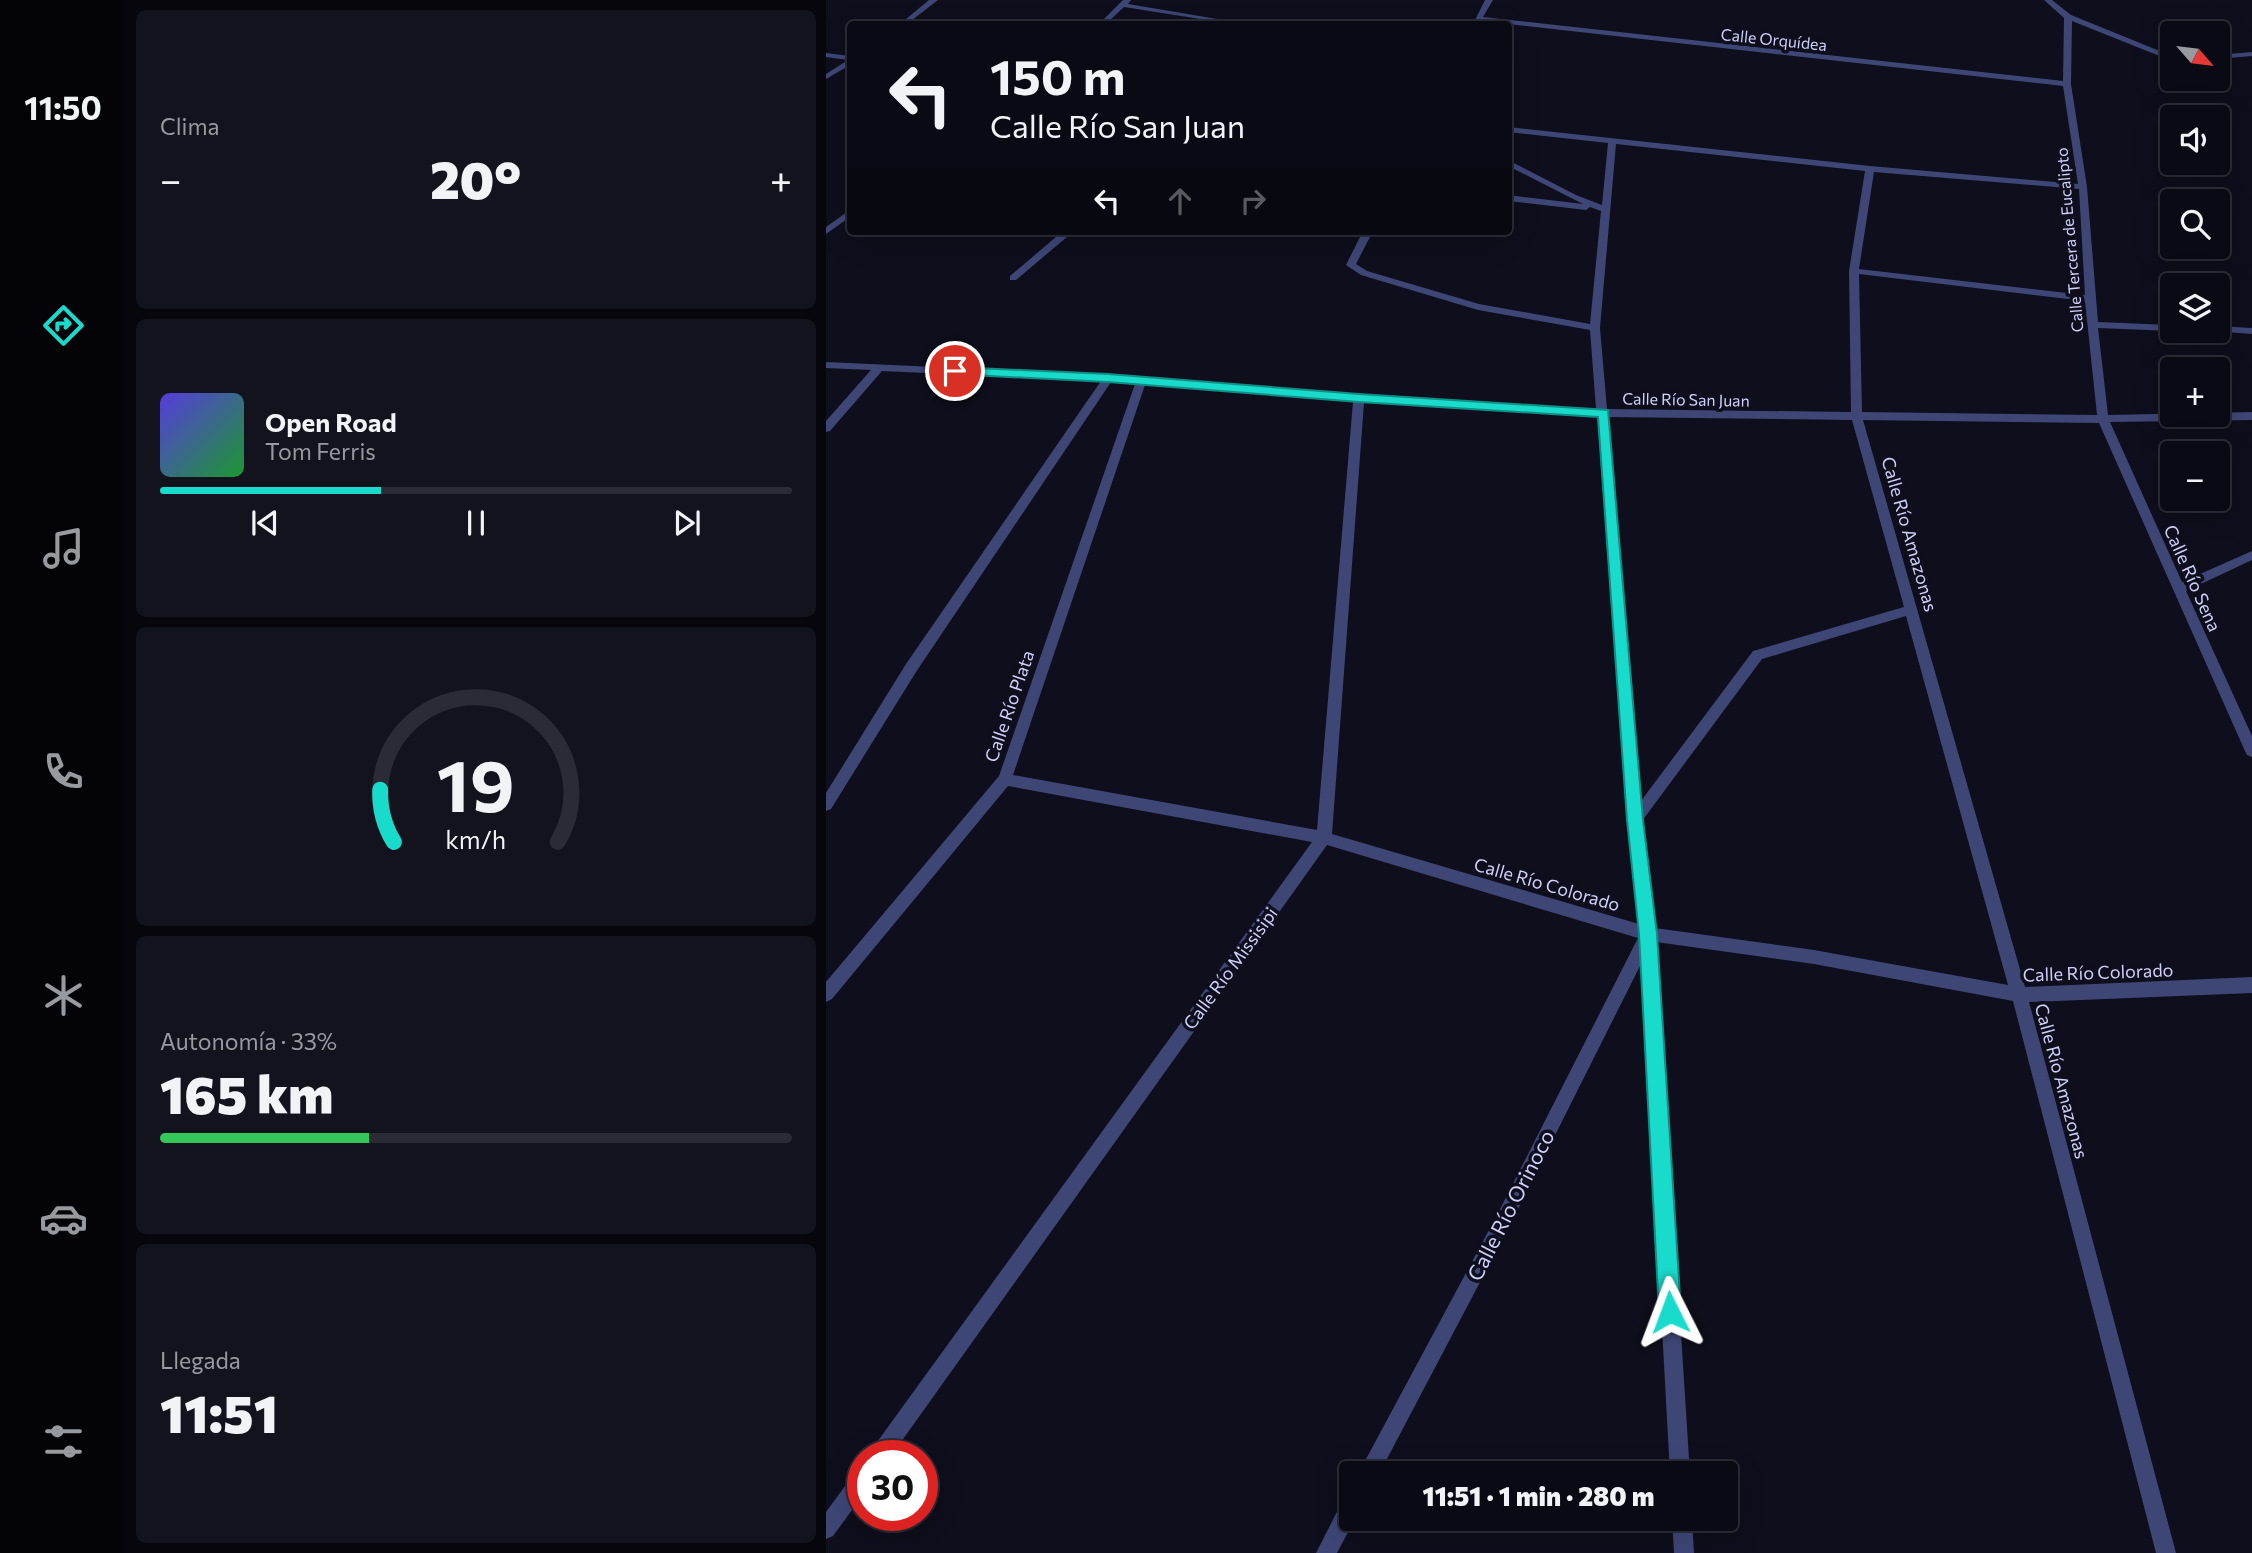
<!DOCTYPE html>
<html lang="es">
<meta charset="utf-8">
<style>
body{margin:0;font-family:Commissioner,sans-serif;background:#13131e;color:#f1f3f6;height:100vh;display:flex;flex-direction:column;font-size:26px;white-space:nowrap}
*{box-sizing:border-box;margin:0}
p{font-size:23px;color:#999aa0}
.icon{flex:none;width:38px;height:38px;fill:none;stroke:currentColor;stroke-width:2;stroke-linecap:round;stroke-linejoin:round}
.map{position:relative;flex:1;overflow:hidden}
.drawer{display:flex;flex-direction:column;gap:10px;padding:10px;background:#06060c;width:700px}
.drawer>*{flex:none}
.banner{position:absolute;left:21px;top:21px;width:665px;height:214px;border-radius:7px;box-shadow:0 7px 28px #0002,0 0 0 2px #2a2b34;background:#0a0a15;color:#f1f3f6;overflow:hidden}
.needle{width:46px;rotate:118deg}
.controls{position:absolute;left:1334px;top:21px;display:grid;gap:14px}
.controls a{display:grid;place-items:center;width:70px;height:70px;border-radius:7px;background:#0a0a15;box-shadow:0 7px 28px #0002,0 0 0 2px #2a2b34;font-size:35px}
.speed{position:absolute;left:21px;top:1440px;display:flex;gap:14px;font-size:35px;font-weight:700;text-align:center}
.speed>*{display:grid;place-content:center;width:91px;height:91px;border-radius:50%;background:#0a0a15;box-shadow:0 7px 28px #0002,0 0 0 2px #2a2b34;line-height:1}
.speed .limit{border:10px solid #d22;background:#fff;color:#111}
.pin{position:absolute;display:grid;place-items:center;width:60px;height:60px;color:#fff;margin:-30px;border:4px solid #fff;border-radius:50%;box-shadow:0 2px 7px #0007}
.me{position:absolute;width:77px;margin:-38px;rotate:357deg;stroke-linejoin:round;filter:drop-shadow(0 0 5px #0008)}
.turn{display:flex;align-items:center;gap:24px;height:147px;padding:0 28px;font-size:32px}
.turn .icon{width:91px;height:91px;stroke-width:2.5}
.turn b{display:block;font-size:49px;line-height:60px}
.lanes{display:flex;align-items:center;height:66px;padding:0 28px;background:#0003;justify-content:center;gap:35px;direction:ltr}
.lanes .off{opacity:.35}
.big{font-size:52px;font-weight:800;line-height:1.1}
.drawer .tile{flex:1;display:flex;flex-direction:column;justify-content:center;gap:10px;min-width:0;padding:0 24px;border-radius:10px;background:#13131e}
.drawer .dial{align-items:center;gap:0}
.dial svg{height:182px;overflow:visible;fill:none;stroke:#2a2b34;stroke-width:7;stroke-linecap:round;text-anchor:middle}
.dial text{fill:#f1f3f6;stroke:none}
.song{display:flex;align-items:center;gap:21px}
.cover{width:84px;height:84px;border-radius:10px;background:linear-gradient(135deg,hsl(250 70% 55%),hsl(130 70% 35%))}
.played{height:7px;border-radius:4px;background:linear-gradient(90deg,#19dbcc 35%,#2a2b34 35%)}
.keys{display:flex;justify-content:space-around;direction:ltr}
.heat{display:flex;justify-content:space-between;align-items:center;font-size:38px;direction:ltr}
.charge{height:10px;border-radius:5px;background:linear-gradient(90deg,#34c759 33%,#2a2b34 0)}
.trip{position:absolute;left:513px;top:1461px;width:399px;height:70px;border-radius:7px;background:#0a0a15;box-shadow:0 7px 28px #0002,0 0 0 2px #2a2b34;font-weight:800;line-height:70px;text-align:center}
main{display:flex;flex:1;min-height:0}
.tab-bar{display:flex;flex-direction:column;width:126px;justify-content:space-around;align-items:center;background:#040408;color:#999aa0}
.tab-bar .icon{width:49px;height:49px}
.tab-bar .current{color:#19dbcc}
.tab-bar b{font-size:32px;color:#f1f3f6}
.map>svg:first-child{display:block}
.lines{fill:none;stroke-linecap:round;stroke-linejoin:round}
.street{fill:#3e4676;fill-rule:evenodd}
.route{fill:#19dbcc;stroke:#108e85;stroke-width:2}
.labels{text-anchor:middle;dominant-baseline:central;stroke-width:7;stroke-linejoin:round;paint-order:stroke}
.far-street-label{font-size:16px;fill:#cfd1f9;stroke:#0e0e1c}
.street-label{font-size:18px;fill:#cfd1f9;stroke:#0e0e1c}
.near-street-label{font-size:21px;fill:#cfd1f9;stroke:#0e0e1c}
</style>
<main>
<nav class="tab-bar">
<b>11:50</b>
<svg class="icon current" aria-label="directions" viewBox="0 0 24 24"><path d="M12 3l9 9-9 9-9-9zM9 14v-3h6M13 9l2 2-2 2"/></svg>
<svg class="icon" aria-label="music" viewBox="0 0 24 24"><path d="M9 18V5l10-2v13"/><circle cx="6" cy="18" r="3"/><circle cx="16" cy="16" r="3"/></svg>
<svg class="icon" aria-label="phone" viewBox="0 0 24 24"><path d="M5 4h4l2 5-3 2q2 4 5 5l2-3 5 2v4C11 20 4 13 5 4z"/></svg>
<svg class="icon" aria-label="climate" viewBox="0 0 24 24"><path d="M12 3v18M4 7l16 10M4 17L20 7"/></svg>
<svg class="icon" aria-label="car" viewBox="0 0 24 24"><path d="M5 17H2v-5l4-1 3-4h7l3 4 3 1v5h-3M9 17h6M6 11h13"/><circle cx="7" cy="17" r="2"/><circle cx="17" cy="17" r="2"/></svg>
<svg class="icon" aria-label="filters" viewBox="0 0 24 24"><path d="M4 7h16M4 17h16"/><circle cx="9" cy="7" r="2"/><circle cx="15" cy="17" r="2"/></svg>
</nav>
<section class="drawer">
<div class="tile"><p>Clima</p>
<div class="heat"><a>−</a><b class="big">20°</b><a>+</a></div>
</div>
<div class="tile">
<div class="song"><i class="cover"></i><div><b>Open Road</b><p>Tom Ferris</p></div></div>
<div class="played"></div>
<div class="keys"><svg class="icon" aria-label="previous" viewBox="0 0 24 24"><path d="M18 5L8 12l10 7zM5 5v14"/></svg><svg class="icon" aria-label="pause" viewBox="0 0 24 24"><path d="M8 5v14M16 5v14"/></svg><svg class="icon" aria-label="next" viewBox="0 0 24 24"><path d="M6 5l10 7-10 7zM19 5v14"/></svg></div>
</div>
<div class="tile dial"><svg viewBox="0 0 100 80">
<path d="M14 69A42 42 0 1 1 86 69"/>
<path d="M14 69A42 42 0 0 1 8 46" stroke="#19dbcc"/>
<text x="50" y="56" font-size="32" font-weight="700">19</text>
<text x="50" y="72" font-size="11">km/h</text>
</svg></div>
<div class="tile"><p>Autonomía · 33%</p><b class="big">165 km</b><div class="charge"></div></div>
<div class="tile"><p>Llegada</p><b class="big">11:51</b></div>
</section>
<div class="map">
<svg width="1426" height="1553" viewBox="0 0 1426 1553">
<rect width="100%" height="100%" fill="#0e0e1c"/>
<g class="lines">
<g class="street">
<path d="M103,0H112L81,24H74Z"/>
<path d="M297,0H305L302,4L421,24H406L298,7L280,24H273Z"/>
<path d="M659,0H667L657,17L1237,81L1238,18L1218,0H1226L1245,15L1346,56V61L1246,21L1245,84L1261,187L1272,322L1346,325L1347,331L1272,328L1282,415L1426,412V420L1284,422L1356,582L1426,551V560L1360,591L1426,736V757L1421,755L1419,751L1273,423L1037,420L1199,987L1426,977V993L1203,1002L1350,1553H1330L1187,1001L988,964L830,942L864,1474H844L816,962L682,1229L553,1474H532L670,1217L812,938L501,845L65,1456H43L46,1449L486,842L182,786L6,999L0,1002V982L173,776L309,384L285,382L90,672L5,809L0,811V793L80,664L275,381L56,371L4,431L0,432V421L45,370L0,368V362L282,375L533,395L770,409L764,330L652,310L535,275L520,265L537,231H547L530,264L541,271L653,304L764,324L775,211L764,207L760,210L682,201V195L757,204L682,166V160L750,195L776,205L782,143L682,132V127L1044,166L1252,184L1237,86L655,21L653,24H647ZM790,144L1039,171L1023,271L1025,412L781,409L774,328ZM1048,172L1253,189L1259,295L1033,269ZM1033,274L1259,301L1271,415L1036,412ZM319,385L527,402L491,830L187,775ZM538,403L771,416L802,820L813,924L506,834ZM782,417L1026,420L1078,607L927,651L815,801ZM1080,616L1182,985L988,950L829,928L816,821L936,659Z"/>
<path d="M1426,52V56L1391,59V55Z"/>
<path d="M0,53L24,56V65L0,79V74L22,60L0,57Z"/>
<path d="M24,210V217L0,234V227Z"/>
<path d="M237,231H248L190,280H184V276Z"/>
<path d="M1391,326L1426,328V334L1387,331H1391Z"/>
<path d="M37,1468V1495L7,1536L0,1539V1512L30,1471Z"/>
<path d="M525,1495V1519H529L511,1553H490L518,1498Z"/>
<path d="M846,1519H866L868,1553H848Z"/>
</g>
</g>
<path class="route" d="M129,367L282,374L533,394L782,410L817,820L831,934L855,1312L851,1319L844,1322L837,1319L833,1312L813,934L801,820L772,417L533,402L282,382L125,374V368Z"/>
<g class="labels">
<g class="far-street-label">
<text transform="translate(948 39) rotate(6)">Calle Orquídea</text>
<text transform="translate(1243 240) rotate(-95)">Calle Tercera de Eucalipto</text>
<text transform="translate(860 399) rotate(1)">Calle Río San Juan</text>
</g>
<g class="street-label">
<text transform="translate(1084 534) rotate(74)">Calle Río Amazonas</text>
<text transform="translate(1367 578) rotate(66)">Calle Río Sena</text>
<text transform="translate(183 706) rotate(-71)">Calle Río Plata</text>
<text transform="translate(721 884) rotate(16)">Calle Río Colorado</text>
<text transform="translate(404 968) rotate(-54)">Calle Río Missisipi</text>
<text transform="translate(1272 972) rotate(-2)">Calle Río Colorado</text>
<text transform="translate(1236 1081) rotate(75)">Calle Río Amazonas</text>
</g>
<g class="near-street-label">
<text transform="translate(684 1205) rotate(-63)">Calle Río Orinoco</text>
</g>
</g>
</svg>
<div class="controls">
<a><svg class="needle" viewBox="-14 -14 28 28"><path d="M0-13l5 13h-10z" fill="#e53935"/><path d="M0 13l5-13h-10z" fill="#999aa0"/></svg></a>
<a><svg class="icon" aria-label="sound" viewBox="0 0 24 24"><path d="M4 9h4l5-4v14l-5-4H4zM17 9q2 3 0 6"/></svg></a>
<a><svg class="icon" aria-label="search" viewBox="0 0 24 24"><circle cx="10" cy="10" r="6"/><path d="M15 15l6 6"/></svg></a>
<a><svg class="icon" aria-label="layers" viewBox="0 0 24 24"><path d="M12 4l9 5-9 5-9-5zM3 14l9 5 9-5"/></svg></a>
<a>+</a>
<a>−</a>
</div>
<div class="speed"><div class="limit">30</div></div>
<div class="pin" style="left:129px;top:371px;background:#d93025"><svg class="icon" aria-label="arrive" viewBox="0 0 24 24"><path d="M6 21V4h12l-3 4 3 4H6"/></svg></div>
<svg class="me" style="left:844px;top:1312px" viewBox="-20 -20 40 40"><path d="M0-17L14 15 0 8-14 15z" fill="#19dbcc" stroke="#fff" stroke-width="4"/></svg>
<div class="trip">11:51 · 1 min · 280 m</div>
<div class="banner">
<div class="turn"><svg class="icon" aria-label="left" viewBox="0 0 24 24"><path d="M17 20v-9H6M10 6l-5 5 5 5"/></svg><div><b>150 m</b>Calle Río San Juan</div></div>
<div class="lanes"><svg class="icon" aria-label="left" viewBox="0 0 24 24"><path d="M17 20v-9H6M10 6l-5 5 5 5"/></svg><svg class="icon off" aria-label="ahead" viewBox="0 0 24 24"><path d="M12 20V5M6 11l6-6 6 6"/></svg><svg class="icon off" aria-label="right" viewBox="0 0 24 24"><path d="M7 20v-9h11M14 6l5 5-5 5"/></svg></div>
</div>
</div>
</main>
